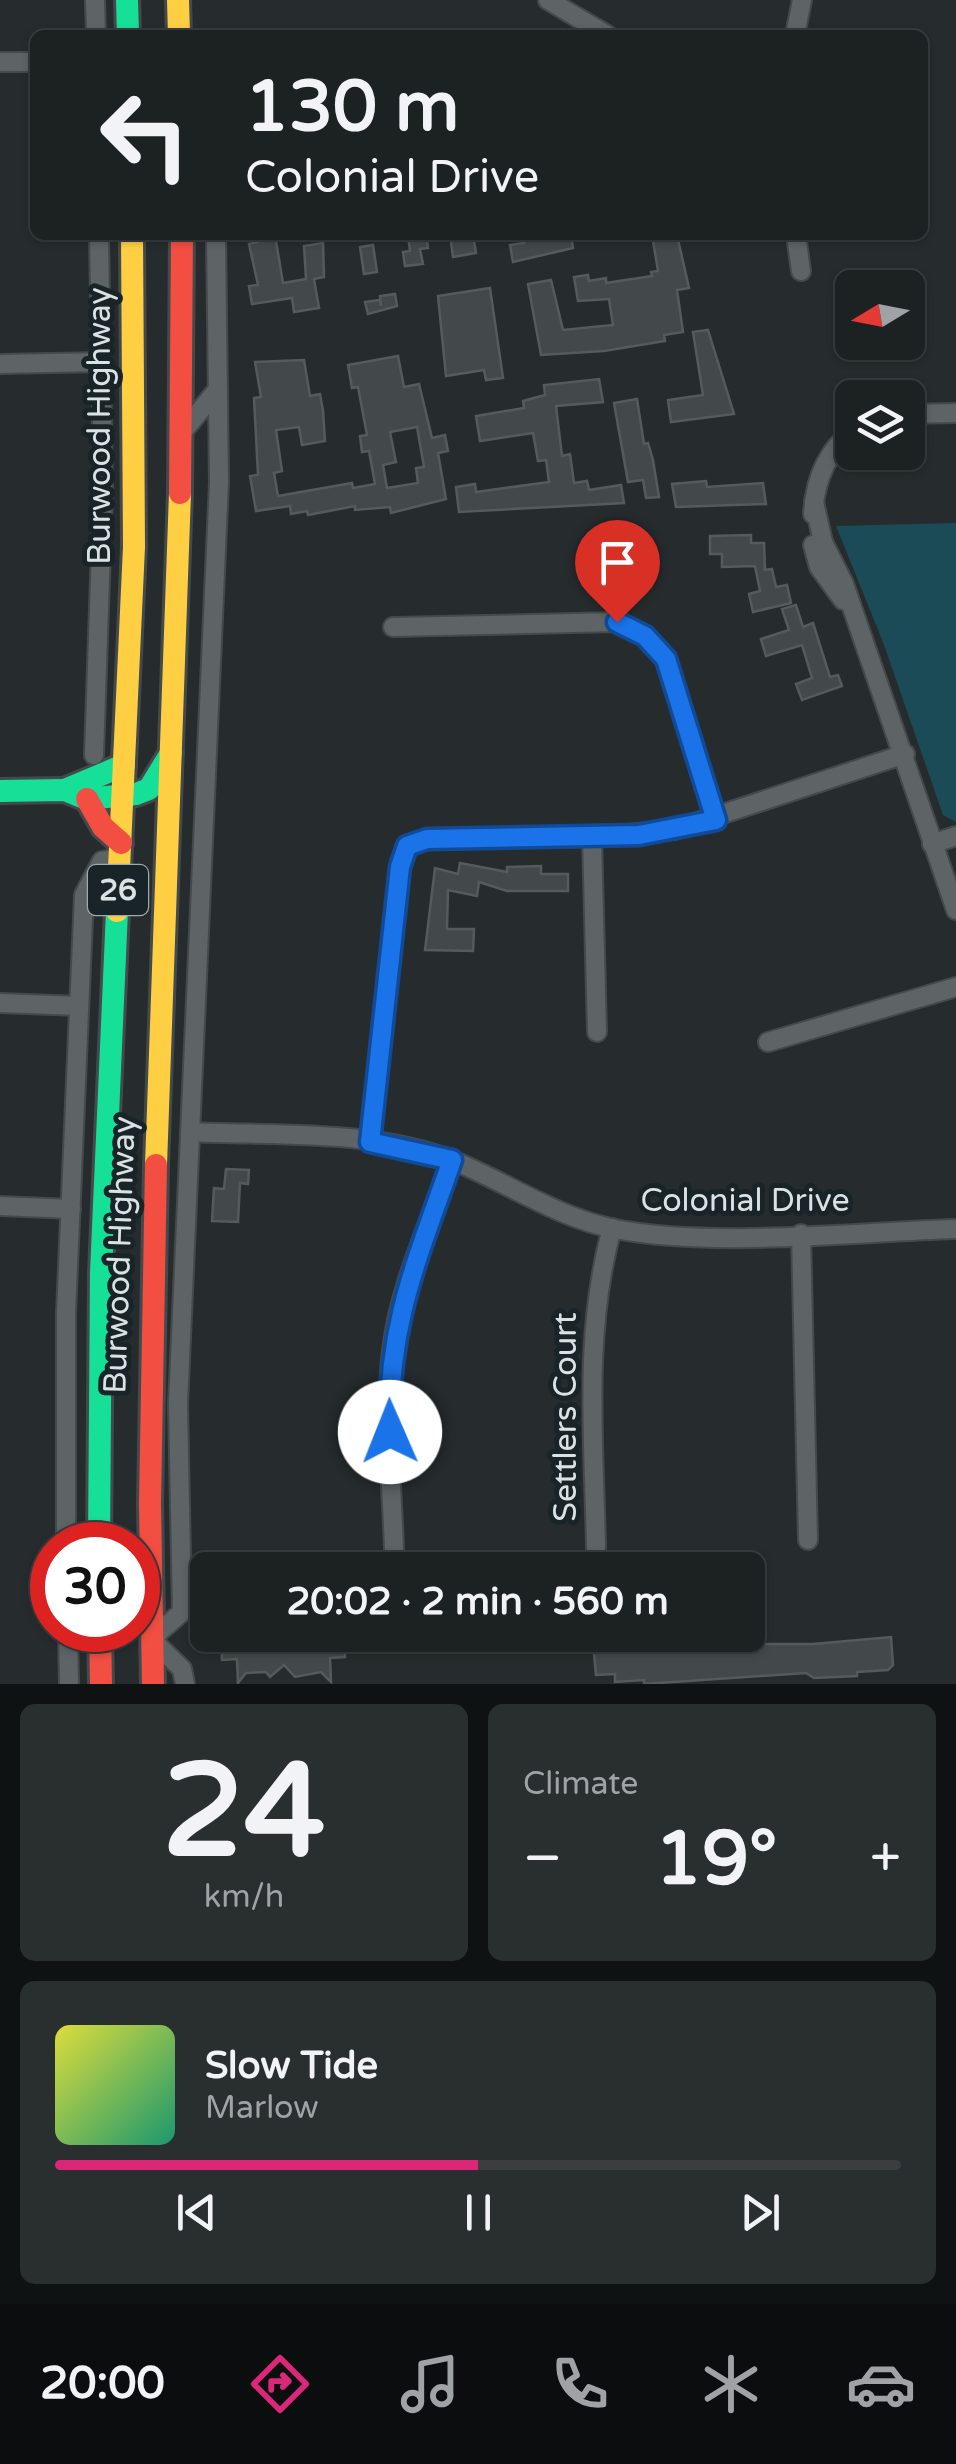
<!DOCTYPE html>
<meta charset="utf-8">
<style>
body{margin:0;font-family:"Varela Round",sans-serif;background:#292e2f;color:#f1f3f6;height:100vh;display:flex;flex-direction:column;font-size:38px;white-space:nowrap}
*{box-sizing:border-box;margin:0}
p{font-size:32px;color:#a0a3a5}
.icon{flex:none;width:55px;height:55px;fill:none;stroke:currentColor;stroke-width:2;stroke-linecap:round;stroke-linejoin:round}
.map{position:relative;height:1684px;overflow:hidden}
.details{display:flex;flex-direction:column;gap:20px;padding:20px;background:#0f1213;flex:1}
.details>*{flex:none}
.hud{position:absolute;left:30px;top:30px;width:898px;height:210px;border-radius:15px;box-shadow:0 2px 8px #0004,0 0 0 2px #3a3e40;background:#1c2122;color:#f1f3f6;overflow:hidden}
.needle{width:65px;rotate:260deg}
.buttons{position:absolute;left:835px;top:270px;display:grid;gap:20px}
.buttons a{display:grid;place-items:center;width:90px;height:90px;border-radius:15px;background:#1c2122;box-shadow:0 2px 8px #0004,0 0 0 2px #3a3e40;font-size:50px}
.speed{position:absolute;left:30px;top:1522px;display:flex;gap:20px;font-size:50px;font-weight:700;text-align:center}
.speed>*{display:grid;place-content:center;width:130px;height:130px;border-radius:50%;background:#1c2122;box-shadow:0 2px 8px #0004,0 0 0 2px #3a3e40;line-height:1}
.speed .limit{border:15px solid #d22;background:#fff;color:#111}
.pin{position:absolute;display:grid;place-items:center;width:85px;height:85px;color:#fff;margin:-102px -42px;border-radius:50% 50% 50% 0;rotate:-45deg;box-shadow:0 0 10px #0007}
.pin .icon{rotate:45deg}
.me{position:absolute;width:110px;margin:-55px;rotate:359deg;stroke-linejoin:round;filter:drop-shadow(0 0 8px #0008)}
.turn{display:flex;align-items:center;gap:35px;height:210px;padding:0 50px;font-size:45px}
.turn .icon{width:130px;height:130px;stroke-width:2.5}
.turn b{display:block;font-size:70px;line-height:85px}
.big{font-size:75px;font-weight:800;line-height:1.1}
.details .card{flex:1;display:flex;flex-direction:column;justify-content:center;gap:15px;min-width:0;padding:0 35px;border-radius:15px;background:#292e2f}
.details .dial{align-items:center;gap:0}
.dial b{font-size:130px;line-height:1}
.song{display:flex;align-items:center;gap:30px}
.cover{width:120px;height:120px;border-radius:15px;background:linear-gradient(135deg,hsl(60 70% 55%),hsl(160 70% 35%))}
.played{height:10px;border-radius:5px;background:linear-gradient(90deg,#db2777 50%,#3a3e40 50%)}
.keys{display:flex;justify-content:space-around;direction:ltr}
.heat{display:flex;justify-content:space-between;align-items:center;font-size:55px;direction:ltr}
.details .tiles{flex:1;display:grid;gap:20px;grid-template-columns:1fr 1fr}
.card:last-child{grid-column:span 2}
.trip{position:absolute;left:190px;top:1552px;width:575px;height:100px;border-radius:15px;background:#1c2122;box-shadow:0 2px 8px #0004,0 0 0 2px #3a3e40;font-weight:800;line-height:100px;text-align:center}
.dock{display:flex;height:160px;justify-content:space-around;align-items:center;background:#0b0d0e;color:#a0a3a5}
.dock .icon{width:70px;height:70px}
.dock .current{color:#db2777}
.dock b{font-size:45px;color:#f1f3f6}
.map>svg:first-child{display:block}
.green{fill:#1b4b57}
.building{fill:#43484a;stroke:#555a5c;stroke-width:2.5;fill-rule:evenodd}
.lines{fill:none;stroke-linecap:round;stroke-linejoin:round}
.street-casing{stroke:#44494b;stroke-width:22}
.fast-casing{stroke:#44494b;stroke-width:28}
.slow-casing{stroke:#44494b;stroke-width:28}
.jam-casing{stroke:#44494b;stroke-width:28}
.street{stroke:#5e6365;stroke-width:18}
.fast{stroke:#16e098;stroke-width:22}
.slow{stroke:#ffcf43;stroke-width:22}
.jam{stroke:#f24e42;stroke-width:22}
.route-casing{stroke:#114b97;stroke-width:25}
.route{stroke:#1a73e8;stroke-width:18}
.labels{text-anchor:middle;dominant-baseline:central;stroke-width:10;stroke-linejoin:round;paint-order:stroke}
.shield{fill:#182427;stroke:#a0a9ab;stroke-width:2.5}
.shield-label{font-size:30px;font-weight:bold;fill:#dae2e4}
.street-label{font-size:32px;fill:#dae2e4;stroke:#182427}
</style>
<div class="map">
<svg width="956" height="1684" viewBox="0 0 956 1684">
<rect width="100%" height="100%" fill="#262c2e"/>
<path class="green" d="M956,523V822L943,815L883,642L836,526Z"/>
<g class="building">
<path d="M257,235H275L283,283L306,279L304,246L323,243L324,277L314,279L319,308L294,312L292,298L252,304L249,286L258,285L249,244L258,242Z"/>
<path d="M408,235H426L428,248L420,249L423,264L405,266L403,252L410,251Z"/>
<path d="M450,235H473L476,253L453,257Z"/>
<path d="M523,235H571L573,248L513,262L510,245L524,243Z"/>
<path d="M652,235H677L689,288L677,290L683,332L664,335L665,341L604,351L541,355L528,284L551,280L563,330L613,325L609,299L578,301L574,277L588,275L589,281L606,278V283L652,276L651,272L658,271Z"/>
<path d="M373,245L377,272L364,274L360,247Z"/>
<path d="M490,288L503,378L486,380L484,370L446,376L438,296Z"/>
<path d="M395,294L397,306L368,314L365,302L380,300L381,306L380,296Z"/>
<path d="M708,330L734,414L671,422L668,400L703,395L693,332Z"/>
<path d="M398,356L404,387L419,384L432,438L445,435L448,451L438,453L446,499L391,513L390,507L355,510V506L308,515L307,511L291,514L290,506L256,511L250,476L258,475L254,398L261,397L255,362L304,360L310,396L320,394L323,411L325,441L302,445L299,427L276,430L282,471L274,473L278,496L352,483L353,488L375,484L369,451L362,452L360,436L367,435L358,387L352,388L348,365ZM417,427L424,467L416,468L418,483L387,488L383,465L396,462L390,432Z"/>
<path d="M599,379L603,402L556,406L562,456L570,454L574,483L587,481L589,490L621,485L624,503L459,512L456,487L475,484L476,492L549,482L546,460L538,461L533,433L480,441L476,416L524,408L523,401L545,395L544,385Z"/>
<path d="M637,399L644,444L648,443L653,460L659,497L646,498L643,480L628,482L614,403Z"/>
<path d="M706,481L707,487L763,483L766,504L676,507L672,484Z"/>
<path d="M751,535V543H764L765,570L772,569L776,587L787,585L791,603L753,612L749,594L760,591L755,566L722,567V554H710V536Z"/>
<path d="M796,605L803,627L813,623L830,677L838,675L842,686L802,700L796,684L812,678L802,645L766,656L761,639L789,630L782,609Z"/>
<path d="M460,863L507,872V867L541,866V874H568V891H507L479,882L477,896L448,890L447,929H474L473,951L425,950L435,868L458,874Z"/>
<path d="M226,1169L249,1170L248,1184L240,1183L238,1222L212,1221L214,1188L224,1189Z"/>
<path d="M329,1636H344L345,1657L330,1658L331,1682L321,1672L295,1677L284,1665L270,1677L266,1672L246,1673L238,1683L237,1659L222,1660L221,1638H236L237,1646L275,1644V1638L290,1637L291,1646L329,1644Z"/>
<path d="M891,1637L893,1665L888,1670L857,1672V1676L814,1678L806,1673L644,1684V1680L615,1682V1674L596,1675L593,1643L624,1641V1649L685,1642L693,1651L725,1648V1644H813Z"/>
</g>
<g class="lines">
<g class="street-casing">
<g id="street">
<path d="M95,0L96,35"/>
<path d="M548,0L607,35"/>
<path d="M795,35L802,0"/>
<path d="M0,62H35"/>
<path d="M796,235L801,271"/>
<path d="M0,364L102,362"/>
<path d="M908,414L956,413"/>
<path d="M184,430L218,389"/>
<path d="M814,502L823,542L844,584L956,910"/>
<path d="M813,514C815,481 826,452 852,432"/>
<path d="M813,545L819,567L843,600"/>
<path d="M393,627L617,622L645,636L666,659L715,820"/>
<path d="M94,755L103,490L99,235"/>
<path d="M592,837L597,1032"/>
<path d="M932,844L956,836"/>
<path d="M0,1003L79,1006"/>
<path d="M768,1042L956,987"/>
<path d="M190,1132C275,1136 374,1129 454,1161C508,1183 556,1217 615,1229C714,1248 853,1232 956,1229"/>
<path d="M370,1142L400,867L407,845L427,839L592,837L674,830L905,754"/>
<path d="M0,1206L71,1209"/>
<path d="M801,1234L808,1540"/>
<path d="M66,1545V1313L84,895L102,861L120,858"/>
<path d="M596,1548C594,1440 583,1333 612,1228"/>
<path d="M394,1550C392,1484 384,1415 392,1350C400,1284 430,1222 452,1160"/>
<path d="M68,1630L69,1684"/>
<path d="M185,1684L182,1669L151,1639L182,1612L178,1404L219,482L216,235"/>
</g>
</g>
<g class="fast-casing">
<g id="fast">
<path d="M127,0L128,35"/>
<path d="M65,790L124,765"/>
<path d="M0,791L65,790L87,799L136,794L149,789L171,753"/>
<path d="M99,1545L101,1273L117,911"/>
</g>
</g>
<g class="slow-casing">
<g id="slow">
<path d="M178,0L179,35"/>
<path d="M117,911L134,547L132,235"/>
<path d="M156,1165L180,493"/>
</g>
</g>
<g class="jam-casing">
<g id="jam">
<path d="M180,493L182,235"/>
<path d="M87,799L103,827L121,843"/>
<path d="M100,1630L101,1684"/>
<path d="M153,1684L150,1503L156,1165"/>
</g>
</g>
<use href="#street" class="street"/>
<use href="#fast" class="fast"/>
<use href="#slow" class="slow"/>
<use href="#jam" class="jam"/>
</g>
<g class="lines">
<g class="route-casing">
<path id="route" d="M390,1432C387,1325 418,1258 452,1160L370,1142L400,867L407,846L427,839L639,835L716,820L666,659L645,636L617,622"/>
</g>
<use href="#route" class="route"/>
</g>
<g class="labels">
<rect class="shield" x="88" y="865" width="60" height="50" rx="8"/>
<g class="shield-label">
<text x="118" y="890">26</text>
</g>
<g class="street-label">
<text transform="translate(100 426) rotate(-90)">Burwood Highway</text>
<text x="745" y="1201">Colonial Drive</text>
<text transform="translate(120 1255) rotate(-88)">Burwood Highway</text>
<text transform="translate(566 1417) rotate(-90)">Settlers Court</text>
</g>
</g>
</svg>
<div class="buttons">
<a><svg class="needle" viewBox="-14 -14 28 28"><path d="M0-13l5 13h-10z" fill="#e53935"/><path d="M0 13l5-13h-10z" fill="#a0a3a5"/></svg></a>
<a><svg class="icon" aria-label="layers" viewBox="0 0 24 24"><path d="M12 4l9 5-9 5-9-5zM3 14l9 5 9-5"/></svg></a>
</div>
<div class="speed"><div class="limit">30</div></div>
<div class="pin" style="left:617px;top:622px;background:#d93025"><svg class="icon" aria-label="arrive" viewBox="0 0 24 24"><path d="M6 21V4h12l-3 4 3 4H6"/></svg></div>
<svg class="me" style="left:390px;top:1432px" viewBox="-20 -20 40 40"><circle r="19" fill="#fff"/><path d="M0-13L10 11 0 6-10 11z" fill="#1a73e8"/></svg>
<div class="trip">20:02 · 2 min · 560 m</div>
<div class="hud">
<div class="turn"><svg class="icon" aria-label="left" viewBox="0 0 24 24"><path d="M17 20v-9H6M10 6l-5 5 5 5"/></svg><div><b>130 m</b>Colonial Drive</div></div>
</div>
</div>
<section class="details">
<div class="tiles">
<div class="card dial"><b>24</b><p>km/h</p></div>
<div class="card"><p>Climate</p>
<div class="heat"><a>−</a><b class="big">19°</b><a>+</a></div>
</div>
<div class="card">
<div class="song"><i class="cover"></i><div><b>Slow Tide</b><p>Marlow</p></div></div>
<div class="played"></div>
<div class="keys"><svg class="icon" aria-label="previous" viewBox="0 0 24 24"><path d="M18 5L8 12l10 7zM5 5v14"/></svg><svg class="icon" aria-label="pause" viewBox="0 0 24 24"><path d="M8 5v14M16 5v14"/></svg><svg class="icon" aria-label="next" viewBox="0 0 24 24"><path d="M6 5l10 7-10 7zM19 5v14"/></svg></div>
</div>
</div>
</section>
<nav class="dock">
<b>20:00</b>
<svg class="icon current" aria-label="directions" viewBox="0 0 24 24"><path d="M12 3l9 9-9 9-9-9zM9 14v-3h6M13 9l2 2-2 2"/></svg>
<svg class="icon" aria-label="music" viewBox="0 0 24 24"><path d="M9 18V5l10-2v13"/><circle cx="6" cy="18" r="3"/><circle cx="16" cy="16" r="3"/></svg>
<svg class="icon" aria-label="phone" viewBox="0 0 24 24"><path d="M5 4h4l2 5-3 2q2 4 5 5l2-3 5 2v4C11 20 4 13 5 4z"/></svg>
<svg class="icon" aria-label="climate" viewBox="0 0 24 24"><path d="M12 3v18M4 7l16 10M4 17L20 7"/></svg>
<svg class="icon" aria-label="car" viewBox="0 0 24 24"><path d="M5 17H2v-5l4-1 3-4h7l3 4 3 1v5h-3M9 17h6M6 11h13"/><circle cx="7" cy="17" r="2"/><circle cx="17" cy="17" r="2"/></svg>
</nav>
